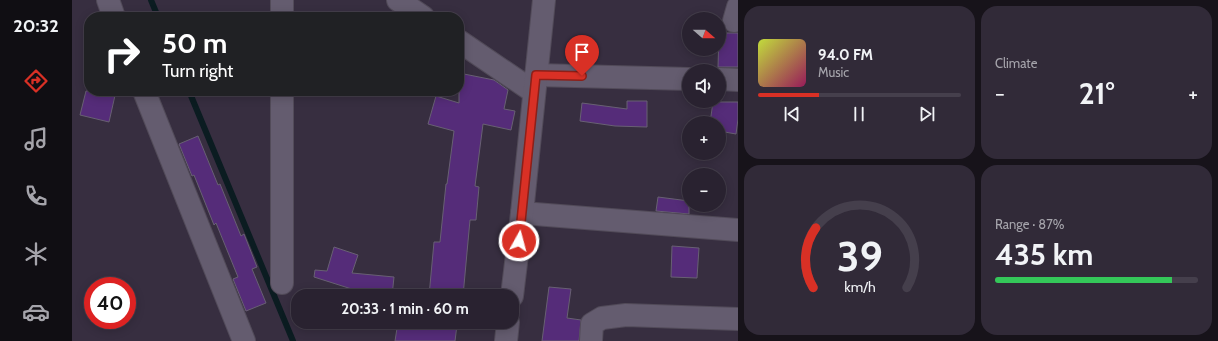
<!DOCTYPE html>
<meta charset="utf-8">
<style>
body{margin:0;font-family:Cabin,sans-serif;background:#312a38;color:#f1f3f6;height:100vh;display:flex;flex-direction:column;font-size:15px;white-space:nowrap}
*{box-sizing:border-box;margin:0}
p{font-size:13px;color:#a5a4ab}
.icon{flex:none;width:22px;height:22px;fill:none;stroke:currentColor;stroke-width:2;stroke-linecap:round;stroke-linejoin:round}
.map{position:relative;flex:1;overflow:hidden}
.side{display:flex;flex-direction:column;gap:6px;padding:6px;background:#17131a;width:480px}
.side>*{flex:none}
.guide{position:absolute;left:12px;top:12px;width:380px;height:84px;border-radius:16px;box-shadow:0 2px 10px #0003,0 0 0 1px #453f4c;background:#202124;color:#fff;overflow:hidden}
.needle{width:26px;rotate:110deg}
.fabs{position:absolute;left:610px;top:12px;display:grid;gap:8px}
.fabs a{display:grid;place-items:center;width:44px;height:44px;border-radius:50%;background:#292230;box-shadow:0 2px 10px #0003,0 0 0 1px #453f4c;font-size:20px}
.speed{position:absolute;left:12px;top:277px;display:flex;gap:8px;font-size:20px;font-weight:700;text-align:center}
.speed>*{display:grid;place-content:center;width:52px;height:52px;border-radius:50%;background:#292230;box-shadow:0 2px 10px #0003,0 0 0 1px #453f4c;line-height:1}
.speed .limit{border:6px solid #d22;background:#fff;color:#111}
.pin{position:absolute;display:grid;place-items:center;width:34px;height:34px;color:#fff;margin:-41px -17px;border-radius:50% 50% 50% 0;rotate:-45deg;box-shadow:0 0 4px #0007}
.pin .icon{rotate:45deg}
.me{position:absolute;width:44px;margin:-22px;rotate:7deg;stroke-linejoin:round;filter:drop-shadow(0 0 3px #0008)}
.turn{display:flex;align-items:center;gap:14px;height:84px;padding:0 12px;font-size:18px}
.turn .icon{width:52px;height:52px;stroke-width:2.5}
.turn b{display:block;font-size:28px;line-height:34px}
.big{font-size:30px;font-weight:800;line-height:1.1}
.side .tile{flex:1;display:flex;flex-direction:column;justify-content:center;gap:6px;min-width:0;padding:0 14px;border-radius:16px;background:#312a38}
.side .dial{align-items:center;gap:0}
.dial svg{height:104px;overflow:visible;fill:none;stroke:#453f4c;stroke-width:7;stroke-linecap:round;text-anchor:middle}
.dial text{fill:#f1f3f6;stroke:none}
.song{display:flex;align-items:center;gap:12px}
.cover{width:48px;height:48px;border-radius:6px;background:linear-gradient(135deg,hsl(70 70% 55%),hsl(330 70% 35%))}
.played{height:4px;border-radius:2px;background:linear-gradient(90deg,#d93025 30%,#453f4c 30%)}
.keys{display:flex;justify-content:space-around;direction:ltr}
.heat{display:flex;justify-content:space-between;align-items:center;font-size:22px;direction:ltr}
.charge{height:6px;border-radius:3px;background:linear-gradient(90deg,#34c759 87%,#453f4c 0)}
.side .tiles{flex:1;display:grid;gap:6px;grid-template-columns:repeat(2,1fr)}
.trip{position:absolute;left:219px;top:289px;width:228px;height:40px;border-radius:16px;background:#292230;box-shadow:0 2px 10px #0003,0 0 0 1px #453f4c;font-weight:800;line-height:40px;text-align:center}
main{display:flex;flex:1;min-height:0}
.tabs{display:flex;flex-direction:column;width:72px;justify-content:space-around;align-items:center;background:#100e13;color:#a5a4ab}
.tabs .icon{width:28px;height:28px}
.tabs .on{color:#d93025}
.tabs b{font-size:18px;color:#f1f3f6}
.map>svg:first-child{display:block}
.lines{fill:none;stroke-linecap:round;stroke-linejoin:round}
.stream{stroke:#0b1c21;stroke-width:6}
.building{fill:#552c79;stroke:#686073}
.minor-casing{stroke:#524b59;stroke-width:24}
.minor{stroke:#645c6f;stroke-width:22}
.route-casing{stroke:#8d1f18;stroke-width:10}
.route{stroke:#d93025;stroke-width:7}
</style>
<main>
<nav class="tabs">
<b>20:32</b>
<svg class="icon on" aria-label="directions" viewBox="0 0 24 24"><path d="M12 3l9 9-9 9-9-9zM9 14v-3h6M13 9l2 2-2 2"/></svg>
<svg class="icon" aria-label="music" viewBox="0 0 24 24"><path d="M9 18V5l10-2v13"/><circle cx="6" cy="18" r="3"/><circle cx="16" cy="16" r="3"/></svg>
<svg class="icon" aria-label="phone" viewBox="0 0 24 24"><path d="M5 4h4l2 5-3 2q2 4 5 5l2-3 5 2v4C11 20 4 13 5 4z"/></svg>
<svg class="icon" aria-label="climate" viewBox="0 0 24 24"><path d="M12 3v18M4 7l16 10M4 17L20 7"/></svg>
<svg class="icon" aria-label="car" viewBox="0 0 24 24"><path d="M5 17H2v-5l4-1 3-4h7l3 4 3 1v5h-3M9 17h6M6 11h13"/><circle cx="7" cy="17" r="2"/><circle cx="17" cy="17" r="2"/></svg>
</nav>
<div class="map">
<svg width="666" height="341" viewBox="0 0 666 341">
<rect width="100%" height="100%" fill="#372e40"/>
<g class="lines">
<g class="stream">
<path d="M79,0L86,17"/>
<path d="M117,91L221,341"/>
</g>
</g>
<g class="building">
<path d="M647,33H666V67H646Z"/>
<path d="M387,73L422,80L436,90L432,109L443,111L439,130L411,124L403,186L407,187L404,220H398L391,296H357L362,242H368L374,184H375L382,131L356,124L364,96L387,103Z"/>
<path d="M14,91H44L37,122L8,115Z"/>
<path d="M555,101H575V127L543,126L508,121L510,103L555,109Z"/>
<path d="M641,102H666V119L664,134L647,131V123H638Z"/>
<path d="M126,136L146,185L148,184L169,236L172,234L185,267L180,269L194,303L174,311L161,279L166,277L144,223L142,225L122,175L120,176L107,144Z"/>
<path d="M586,197L617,201V214L584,211Z"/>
<path d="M600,246L627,248L625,278L599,277Z"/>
<path d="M262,247L286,255L280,273L322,277L320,296H286V291L242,277L243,270L255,271Z"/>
<path d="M477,287L499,289L495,318L509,320L507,341H470Z"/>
<path d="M326,322H388V325H385L383,341H323Z"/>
</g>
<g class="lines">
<g class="minor-casing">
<g id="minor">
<path d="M36,0L42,17"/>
<path d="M210,0V17"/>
<path d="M326,0L351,17"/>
<path d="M662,21L666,7"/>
<path d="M387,41L462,92"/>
<path d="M464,75L617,79"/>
<path d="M647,79L666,80"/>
<path d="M72,91L172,341"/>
<path d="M210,91V283"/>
<path d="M450,213L666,230"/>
<path d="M440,296L450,213L472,0"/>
<path d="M434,341L436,322"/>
<path d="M519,341L520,324L530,318L554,315L666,319"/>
</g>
</g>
<use href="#minor" class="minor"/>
</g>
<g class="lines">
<g class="route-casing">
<path id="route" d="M447,241L464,75L510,76"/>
</g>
<use href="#route" class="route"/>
</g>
</svg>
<div class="fabs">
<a><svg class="needle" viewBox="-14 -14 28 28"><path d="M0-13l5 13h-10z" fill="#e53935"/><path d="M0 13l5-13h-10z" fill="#a5a4ab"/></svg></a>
<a><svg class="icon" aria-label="sound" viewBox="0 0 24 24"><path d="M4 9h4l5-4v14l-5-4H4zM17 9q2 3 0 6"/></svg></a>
<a>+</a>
<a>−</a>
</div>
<div class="speed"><div class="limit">40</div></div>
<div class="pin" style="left:510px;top:76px;background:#d93025"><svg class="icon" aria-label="arrive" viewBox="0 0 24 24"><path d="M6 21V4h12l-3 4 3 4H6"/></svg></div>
<svg class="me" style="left:447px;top:241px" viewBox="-20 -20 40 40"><circle r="17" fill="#d93025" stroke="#fff" stroke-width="3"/><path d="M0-11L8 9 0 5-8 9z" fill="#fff"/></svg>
<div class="trip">20:33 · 1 min · 60 m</div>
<div class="guide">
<div class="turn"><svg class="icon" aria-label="right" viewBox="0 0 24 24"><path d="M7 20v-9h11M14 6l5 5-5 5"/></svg><div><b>50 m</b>Turn right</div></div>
</div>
</div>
<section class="side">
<div class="tiles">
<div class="tile">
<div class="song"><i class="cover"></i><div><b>94.0 FM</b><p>Music</p></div></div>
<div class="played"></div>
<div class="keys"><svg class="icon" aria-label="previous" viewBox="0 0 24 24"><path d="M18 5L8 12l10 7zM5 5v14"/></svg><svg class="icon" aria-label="pause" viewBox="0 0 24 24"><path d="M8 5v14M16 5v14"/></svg><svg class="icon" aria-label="next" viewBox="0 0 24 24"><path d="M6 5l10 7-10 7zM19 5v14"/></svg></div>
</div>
<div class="tile"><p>Climate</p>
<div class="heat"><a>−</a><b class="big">21°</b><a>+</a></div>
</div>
<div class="tile dial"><svg viewBox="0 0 100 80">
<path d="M14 69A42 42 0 1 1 86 69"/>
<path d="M14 69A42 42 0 0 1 16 23" stroke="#d93025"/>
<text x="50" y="56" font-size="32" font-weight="700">39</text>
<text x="50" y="72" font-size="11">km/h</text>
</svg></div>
<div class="tile"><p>Range · 87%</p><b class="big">435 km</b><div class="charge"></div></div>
</div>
</section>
</main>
